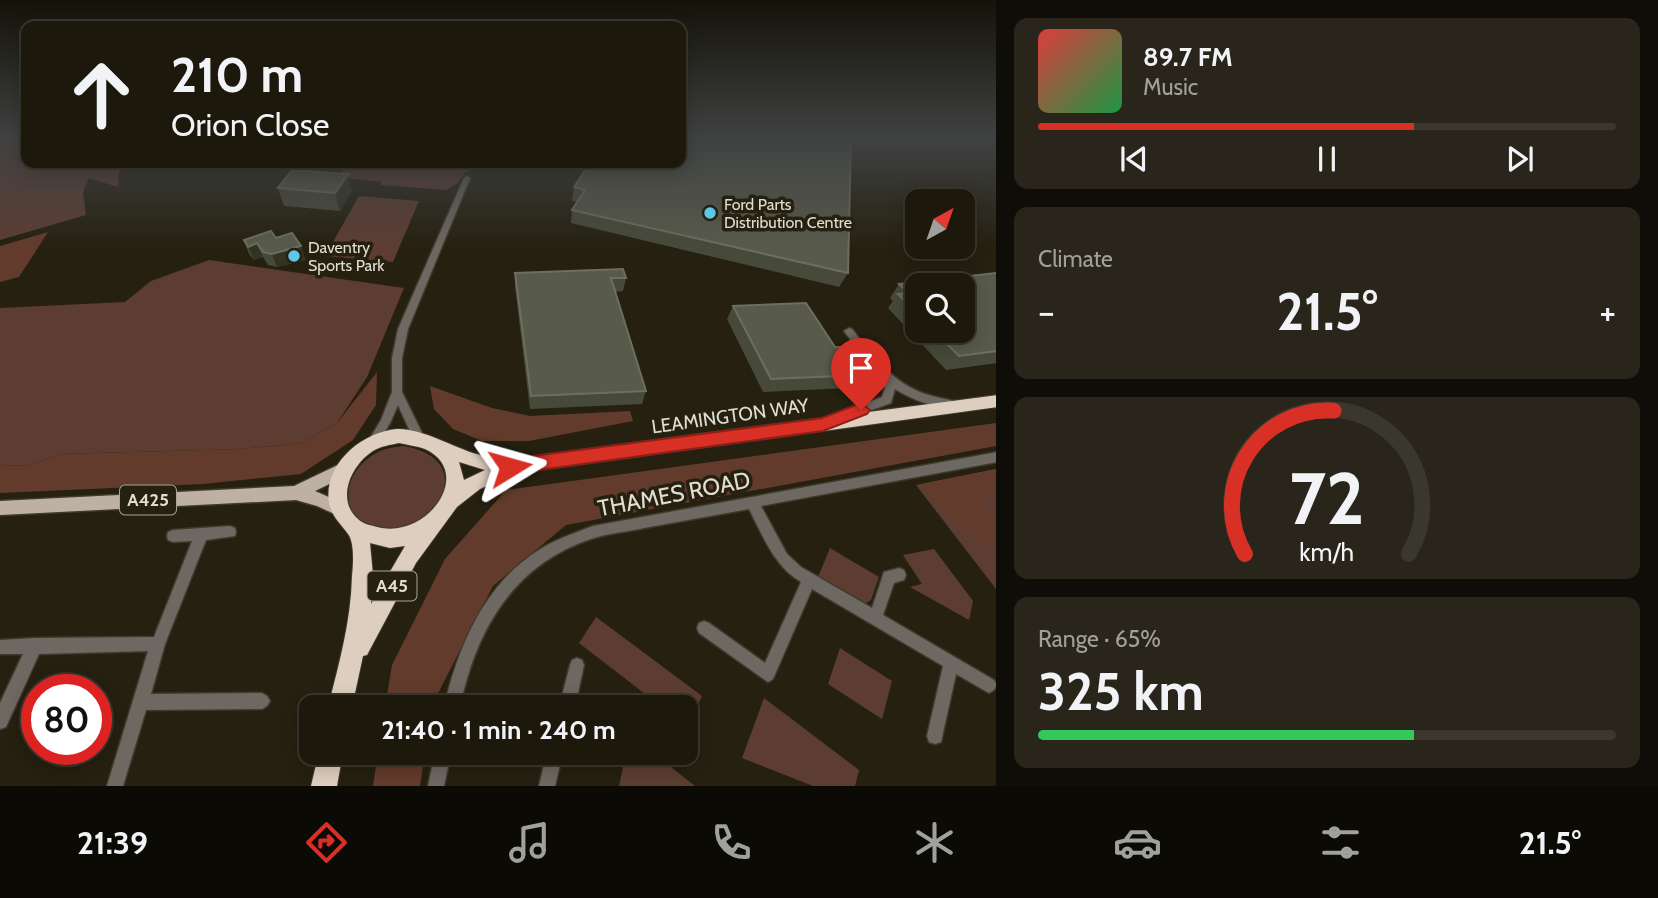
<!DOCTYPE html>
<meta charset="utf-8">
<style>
body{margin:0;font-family:Cabin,sans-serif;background:#29251a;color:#f1f3f6;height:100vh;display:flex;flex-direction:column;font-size:26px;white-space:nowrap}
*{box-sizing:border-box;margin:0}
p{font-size:23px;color:#a0a09d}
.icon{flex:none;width:38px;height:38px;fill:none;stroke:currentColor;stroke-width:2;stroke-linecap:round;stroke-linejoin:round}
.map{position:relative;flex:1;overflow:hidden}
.panel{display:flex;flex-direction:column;gap:18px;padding:18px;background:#0f0d07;width:662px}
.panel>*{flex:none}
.guide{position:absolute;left:21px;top:21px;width:665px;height:147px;border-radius:14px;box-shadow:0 4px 18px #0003,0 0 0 2px #3a372d;background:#1c180c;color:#f1f3f6;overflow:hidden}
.needle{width:46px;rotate:40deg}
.fabs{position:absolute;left:905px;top:189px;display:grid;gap:14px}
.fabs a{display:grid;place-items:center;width:70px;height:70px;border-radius:14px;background:#1c180c;box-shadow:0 4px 18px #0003,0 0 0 2px #3a372d;font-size:35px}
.speed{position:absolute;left:21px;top:674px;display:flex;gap:14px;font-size:35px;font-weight:700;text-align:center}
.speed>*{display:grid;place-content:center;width:91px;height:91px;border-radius:50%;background:#1c180c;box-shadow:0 4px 18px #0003,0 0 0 2px #3a372d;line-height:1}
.speed .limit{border:10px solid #d22;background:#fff;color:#111}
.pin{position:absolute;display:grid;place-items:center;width:60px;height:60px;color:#fff;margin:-72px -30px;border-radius:50% 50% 50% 0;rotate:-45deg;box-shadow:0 0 7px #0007}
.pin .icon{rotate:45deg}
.me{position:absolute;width:77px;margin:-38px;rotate:82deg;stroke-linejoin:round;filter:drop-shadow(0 0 5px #0008)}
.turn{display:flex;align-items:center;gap:24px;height:147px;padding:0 35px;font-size:32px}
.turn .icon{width:91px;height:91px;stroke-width:2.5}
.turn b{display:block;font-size:49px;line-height:60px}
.big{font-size:52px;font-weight:700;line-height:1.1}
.panel .widget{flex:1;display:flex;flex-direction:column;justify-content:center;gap:10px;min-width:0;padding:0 24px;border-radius:14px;background:#29251a}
.panel .dial{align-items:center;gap:0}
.dial svg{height:182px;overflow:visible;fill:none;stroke:#3a372d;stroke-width:7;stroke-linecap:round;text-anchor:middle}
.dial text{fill:#f1f3f6;stroke:none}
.song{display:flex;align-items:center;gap:21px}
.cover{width:84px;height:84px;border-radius:10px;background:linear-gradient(135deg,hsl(0 70% 55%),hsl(140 70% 35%))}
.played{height:7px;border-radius:4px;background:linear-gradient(90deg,#d93025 65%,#3a372d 65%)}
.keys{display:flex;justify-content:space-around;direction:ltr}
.heat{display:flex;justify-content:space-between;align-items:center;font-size:38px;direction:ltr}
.charge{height:10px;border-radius:5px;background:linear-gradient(90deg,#34c759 65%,#3a372d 0)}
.trip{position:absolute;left:299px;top:695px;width:399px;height:70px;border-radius:14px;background:#1c180c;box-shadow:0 4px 18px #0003,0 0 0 2px #3a372d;font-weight:700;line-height:70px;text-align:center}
.dock{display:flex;height:112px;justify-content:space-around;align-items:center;background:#0b0a05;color:#a0a09d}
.dock .icon{width:49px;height:49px}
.dock .selected{color:#d93025}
.dock b{font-size:32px;color:#f1f3f6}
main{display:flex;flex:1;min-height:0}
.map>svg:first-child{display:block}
.green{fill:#5d3d32}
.forest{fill:#633b2c}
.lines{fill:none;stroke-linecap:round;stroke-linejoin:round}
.minor-casing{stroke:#3f3a2b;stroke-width:3}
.major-casing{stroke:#3f3a2b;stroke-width:3}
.highway-casing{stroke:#3f3a2b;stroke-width:2}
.minor{fill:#6e6862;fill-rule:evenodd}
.major{fill:#beb1a4;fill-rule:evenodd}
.highway{fill:#decebf;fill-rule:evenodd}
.wall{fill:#474a3a;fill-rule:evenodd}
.shaded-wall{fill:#333323}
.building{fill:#585a4b;stroke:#6d6e60;stroke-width:2}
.route{fill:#d93025;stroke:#8d1f18;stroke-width:2}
.poi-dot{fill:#5cc7e8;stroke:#252010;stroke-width:2.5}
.labels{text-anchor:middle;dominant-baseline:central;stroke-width:7;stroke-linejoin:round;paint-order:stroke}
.far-poi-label{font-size:16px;fill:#e0ddd3;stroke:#252010;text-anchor:start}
.shield{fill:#252010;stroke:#a8a498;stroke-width:2}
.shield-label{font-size:18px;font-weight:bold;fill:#e0ddd3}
.street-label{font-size:19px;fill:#e0ddd3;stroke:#252010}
.near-street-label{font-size:23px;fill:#e0ddd3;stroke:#252010}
</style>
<main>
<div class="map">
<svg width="997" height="786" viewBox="0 0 997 786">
<rect width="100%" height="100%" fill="#252010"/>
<g class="green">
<path d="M0,138H26V163H90L89,178L83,192L86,215L0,240Z"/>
<path d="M348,163H473L470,171L465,172L458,183L446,190L381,185V182L338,177Z"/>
<path d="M359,196L419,201L393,262L325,256Z"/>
<path d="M209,260L404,288L367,377L337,423L302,443L241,449L60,454L32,465L0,466V308L125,302L151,281Z"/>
<path d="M403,446C492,461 420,556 366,525C336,507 348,470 373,455C382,449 393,447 403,446Z"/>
<path d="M996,469V589L916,485Z"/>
<path d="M830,548L879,577L871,600L866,603L857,601L818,577Z"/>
<path d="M934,549L973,601L969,620L910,587L922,584L903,555Z"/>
<path d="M596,617L702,696L687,727L686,707H662L579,643Z"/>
<path d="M840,648L892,681L882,719L828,684Z"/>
<path d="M764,698L859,770L855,786H813L742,758Z"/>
<path d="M626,753H653L695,786H619Z"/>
</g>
<g class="forest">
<path d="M90,163H120L118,187L89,178Z"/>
<path d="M48,232L19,277L0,282V246Z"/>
<path d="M377,372L376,405L353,440L301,474L203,484L0,493V466L32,465L60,454L241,449L302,443L337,423Z"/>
<path d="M430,386L492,408L530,416L630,411L633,421L529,441H482L453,429L434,409Z"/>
<path d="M996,423V446L566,525L493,586L431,707H385L392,665L445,559L506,490Z"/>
<path d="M996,469V499L982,498L981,508L996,524V545C963,539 943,508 921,484Z"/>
<path d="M378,753H425L420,786H373Z"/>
</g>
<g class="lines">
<g class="minor-casing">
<g id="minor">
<path d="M993,138H997V141Z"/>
<path d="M467,176L470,178L408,329L402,358V392L424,437L422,440L418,442L414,440L398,405L391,421L377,446L373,448L369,446L367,443L381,420L392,392V358L398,329L464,178Z"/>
<path d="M849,328L852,329C871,353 890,380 920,392C932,397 944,398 957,402L958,405L957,408C938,410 911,399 895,389L891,403L830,425L826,424L825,421L826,418L882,397L885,388L884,380L868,363L844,331Z"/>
<path d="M997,452V462L761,506L787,554L801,567L872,608L884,572L899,568L904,570L906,575L904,580L894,583L883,615L994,680L997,685L994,690L989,693L956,674L941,742L935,744L929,742L927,736L943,666L812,589L773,679L768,682L699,633L697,628L699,623L704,621L709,623L765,663L801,582C774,566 763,536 749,509C714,515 679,522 644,528C627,532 608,533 591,539C513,565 476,630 460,707H444C458,647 484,584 539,550C556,539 575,533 593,526Z"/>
<path d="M230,526L235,528L236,532L235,536L206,540L165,644L151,694L262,693L267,696L270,701L267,706L262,709L146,710L123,786H107L148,651L39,654L6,727L0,729V703L23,654H0V640L35,638L154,637L192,541L173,542L168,540L167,536L168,532L173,530Z"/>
<path d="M577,658L582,660L584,665L575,707H559L570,665L572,660Z"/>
<path d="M435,752H451L444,786H428Z"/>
<path d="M547,752H563L555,786H539Z"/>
</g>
</g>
<g class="major-casing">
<path id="major" d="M344,462L350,464L352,469L350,474L315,491L347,505L349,510L347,515L341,517L317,506L296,500L0,515V501L294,486Z"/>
</g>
<g class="highway-casing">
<g id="highway">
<path d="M997,395V407L512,474L480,489L457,507L416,563L367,655L363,656L352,707H328C339,664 351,621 352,576C353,566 355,543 348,534C341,524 332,517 329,503C323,464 362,432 397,429C420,428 452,446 473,453C485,457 498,457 510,459ZM399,443C407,445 417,446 425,449C475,472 428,540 377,527C370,525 363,524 358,519C335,499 352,464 373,451C381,446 390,445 399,443ZM459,462L485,470L464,480ZM370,543L390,548L405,546L371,604L373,575Z"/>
<path d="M319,752H343L337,786H311Z"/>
</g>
</g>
<use href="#minor" class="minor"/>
<use href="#major" class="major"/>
<use href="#highway" class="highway"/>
</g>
<g class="wall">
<path d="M590,163L848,273L839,287L571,223L572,210L577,202L572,201L574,187Z"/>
<path d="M278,188L352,191L340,211L284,206Z"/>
<path d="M276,238L306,260L277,267L268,265L263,257L254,260L249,254L244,240Z"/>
<path d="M515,273L626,278L623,291L615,292L646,391L642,404L530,409L515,287Z"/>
<path d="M997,273V363L946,370L888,308L893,301L890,298L899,284ZM917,285L962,331H917Z"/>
<path d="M733,306L835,347L860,375L849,388L763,392L727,319Z"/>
</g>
<g class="shaded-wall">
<path d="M348,174L352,191L340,211L335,193Z"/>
<path d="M257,243L263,257L254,260L248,247Z"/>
<path d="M301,246L306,260L277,267L272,254Z"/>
</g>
<g class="building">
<path d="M681,138H851L848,273L572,210L585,190L574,187L590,163H681Z"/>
<path d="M292,170L348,174L335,193L278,188Z"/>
<path d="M271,231L276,238L292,233L301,246L272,254L263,252L257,243L248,247L244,240Z"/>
<path d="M623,269L626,278H611L646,391L531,396L515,273Z"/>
<path d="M997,273V351L959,356L934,331H962V285H917V314L898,294L908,293L899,284Z"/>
<path d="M806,303L835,347H841L860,375L771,379L733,306Z"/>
</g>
<linearGradient id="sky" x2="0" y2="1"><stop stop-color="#141209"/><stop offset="0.56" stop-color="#404242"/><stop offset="1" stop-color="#404242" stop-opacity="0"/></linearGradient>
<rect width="997" height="248" fill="url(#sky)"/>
<path class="route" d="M861,403L870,410L867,414L823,431L510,474L504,472L501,467L504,461L510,459L822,418Z"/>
<g class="poi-dot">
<circle cx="710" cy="213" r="7"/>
<circle cx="294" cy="256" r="7"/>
</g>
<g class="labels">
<g class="far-poi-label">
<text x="724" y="204">Ford Parts<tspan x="724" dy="18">Distribution Centre</tspan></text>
<text x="308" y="247">Daventry<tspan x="308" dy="18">Sports Park</tspan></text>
</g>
<g class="shield">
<rect x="120" y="485.5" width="56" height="29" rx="5"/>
<rect x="367.5" y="571.5" width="49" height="29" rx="5"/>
</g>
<g class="shield-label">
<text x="148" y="500">A425</text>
<text x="392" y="586">A45</text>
</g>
<g class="street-label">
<text transform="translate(730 416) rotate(-8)">LEAMINGTON WAY</text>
</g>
<g class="near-street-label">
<text transform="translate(674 494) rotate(-11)">THAMES ROAD</text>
</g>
</g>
</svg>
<div class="fabs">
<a><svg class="needle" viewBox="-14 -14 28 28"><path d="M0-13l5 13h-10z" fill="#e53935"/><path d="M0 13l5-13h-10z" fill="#a0a09d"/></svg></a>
<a><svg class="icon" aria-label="search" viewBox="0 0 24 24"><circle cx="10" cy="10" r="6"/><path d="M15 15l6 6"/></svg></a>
</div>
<div class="speed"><div class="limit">80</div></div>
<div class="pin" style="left:861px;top:410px;background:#d93025"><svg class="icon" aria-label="arrive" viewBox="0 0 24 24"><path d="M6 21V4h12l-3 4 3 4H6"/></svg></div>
<svg class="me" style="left:510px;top:467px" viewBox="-20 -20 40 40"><path d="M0-17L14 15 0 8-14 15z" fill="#d93025" stroke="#fff" stroke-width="4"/></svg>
<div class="trip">21:40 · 1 min · 240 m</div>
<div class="guide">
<div class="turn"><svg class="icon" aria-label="ahead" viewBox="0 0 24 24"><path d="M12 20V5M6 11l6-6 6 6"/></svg><div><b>210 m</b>Orion Close</div></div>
</div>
</div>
<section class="panel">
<div class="widget">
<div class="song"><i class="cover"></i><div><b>89.7 FM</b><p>Music</p></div></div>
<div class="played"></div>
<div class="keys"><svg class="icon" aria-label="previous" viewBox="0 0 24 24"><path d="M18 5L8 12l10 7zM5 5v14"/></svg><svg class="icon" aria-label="pause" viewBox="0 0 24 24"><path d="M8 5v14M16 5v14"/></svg><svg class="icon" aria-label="next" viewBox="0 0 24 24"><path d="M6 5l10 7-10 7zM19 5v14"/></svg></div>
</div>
<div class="widget"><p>Climate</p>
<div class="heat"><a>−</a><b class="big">21.5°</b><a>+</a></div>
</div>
<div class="widget dial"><svg viewBox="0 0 100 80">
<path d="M14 69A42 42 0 1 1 86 69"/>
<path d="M14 69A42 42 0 0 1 53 6" stroke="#d93025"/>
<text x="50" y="56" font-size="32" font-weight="700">72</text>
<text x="50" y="72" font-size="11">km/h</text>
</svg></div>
<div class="widget"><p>Range · 65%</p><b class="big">325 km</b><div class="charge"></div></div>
</section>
</main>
<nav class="dock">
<b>21:39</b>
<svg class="icon selected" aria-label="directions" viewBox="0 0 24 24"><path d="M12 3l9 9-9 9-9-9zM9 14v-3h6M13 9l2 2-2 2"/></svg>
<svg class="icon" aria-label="music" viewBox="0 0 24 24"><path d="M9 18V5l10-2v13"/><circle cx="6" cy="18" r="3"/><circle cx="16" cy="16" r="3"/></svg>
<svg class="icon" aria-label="phone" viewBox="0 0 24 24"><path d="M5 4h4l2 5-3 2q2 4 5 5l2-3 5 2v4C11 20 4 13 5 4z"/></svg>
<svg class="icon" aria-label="climate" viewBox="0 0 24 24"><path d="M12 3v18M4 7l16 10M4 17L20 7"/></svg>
<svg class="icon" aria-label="car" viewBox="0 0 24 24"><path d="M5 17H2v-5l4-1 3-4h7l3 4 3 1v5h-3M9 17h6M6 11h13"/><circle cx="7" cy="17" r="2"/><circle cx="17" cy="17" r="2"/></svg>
<svg class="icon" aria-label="filters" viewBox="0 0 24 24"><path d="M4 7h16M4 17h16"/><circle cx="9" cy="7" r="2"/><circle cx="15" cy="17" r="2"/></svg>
<b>21.5°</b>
</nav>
